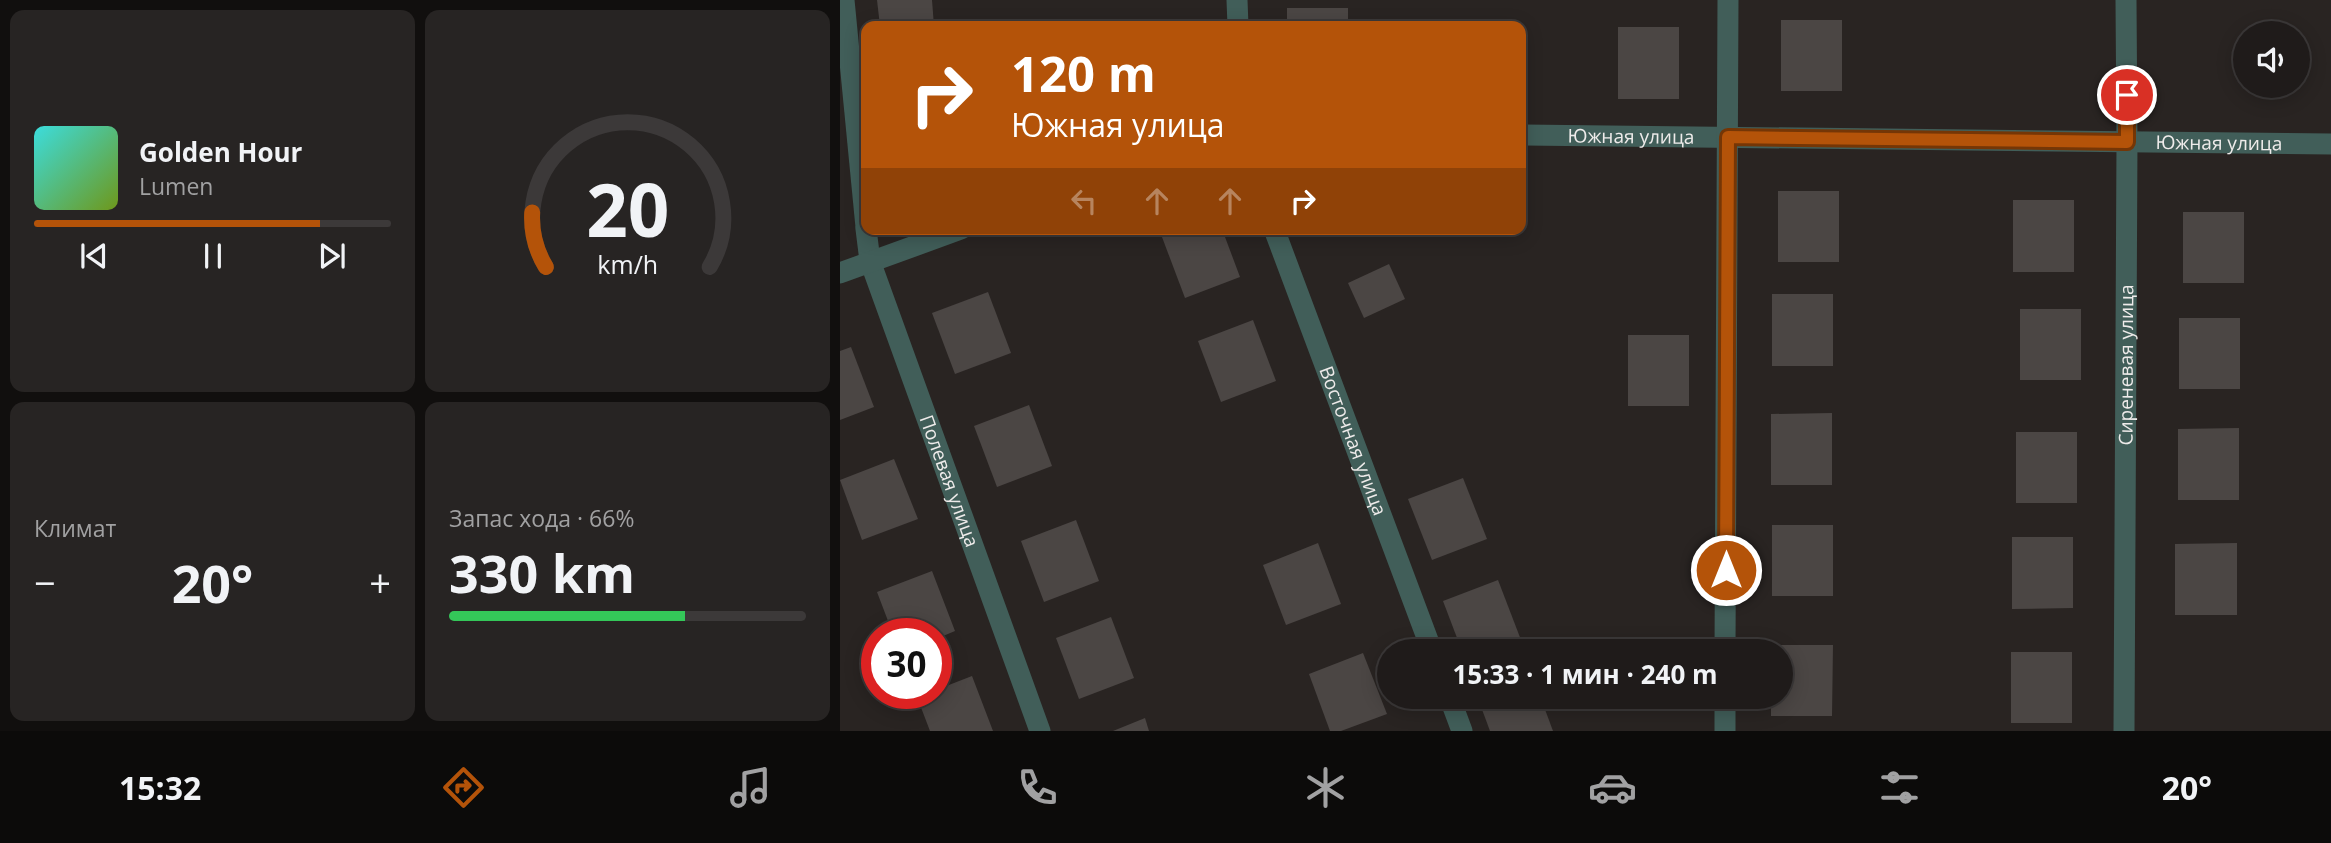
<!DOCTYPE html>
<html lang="ru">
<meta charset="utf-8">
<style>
body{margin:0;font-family:"Open Sans",sans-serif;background:#272423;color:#f1f3f6;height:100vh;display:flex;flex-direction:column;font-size:26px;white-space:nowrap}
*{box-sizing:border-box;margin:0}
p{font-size:23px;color:#a1a1a2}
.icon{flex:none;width:38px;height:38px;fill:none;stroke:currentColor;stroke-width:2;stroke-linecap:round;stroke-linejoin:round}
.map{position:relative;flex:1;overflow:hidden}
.sheet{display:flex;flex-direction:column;gap:10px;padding:10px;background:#110f0e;width:840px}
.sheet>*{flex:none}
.banner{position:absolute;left:21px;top:21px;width:665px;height:214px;border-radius:14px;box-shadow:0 4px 18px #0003,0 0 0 2px #3c3939;background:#b45309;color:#fff;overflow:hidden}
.controls{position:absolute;left:1393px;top:21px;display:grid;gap:14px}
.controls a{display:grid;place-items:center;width:77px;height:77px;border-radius:50%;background:#1f1b1a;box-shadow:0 4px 18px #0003,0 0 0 2px #3c3939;font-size:35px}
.speed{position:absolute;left:21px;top:618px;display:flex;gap:14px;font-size:35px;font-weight:700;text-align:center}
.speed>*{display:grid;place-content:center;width:91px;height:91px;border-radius:50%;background:#1f1b1a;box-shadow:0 4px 18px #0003,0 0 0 2px #3c3939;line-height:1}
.speed .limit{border:10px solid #d22;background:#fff;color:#111}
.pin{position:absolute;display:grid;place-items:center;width:60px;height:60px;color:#fff;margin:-30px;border:4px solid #fff;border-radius:50%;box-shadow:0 2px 7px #0007}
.me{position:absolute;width:77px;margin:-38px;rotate:0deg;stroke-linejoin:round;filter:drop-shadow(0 0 5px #0008)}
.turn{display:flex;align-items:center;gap:24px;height:147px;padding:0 35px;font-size:32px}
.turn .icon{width:91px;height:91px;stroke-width:2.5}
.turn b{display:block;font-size:49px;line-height:60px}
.lanes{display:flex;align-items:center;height:66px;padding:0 35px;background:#0003;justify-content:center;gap:35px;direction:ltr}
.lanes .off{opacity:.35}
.big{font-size:52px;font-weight:700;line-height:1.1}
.sheet .tile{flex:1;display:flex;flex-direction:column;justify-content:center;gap:10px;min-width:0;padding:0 24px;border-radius:14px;background:#272423}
.sheet .dial{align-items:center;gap:0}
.dial svg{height:182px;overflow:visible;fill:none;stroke:#3c3939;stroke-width:7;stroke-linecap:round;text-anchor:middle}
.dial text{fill:#f1f3f6;stroke:none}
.song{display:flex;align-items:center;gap:21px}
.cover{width:84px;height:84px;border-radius:10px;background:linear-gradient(135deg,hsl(180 70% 55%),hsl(80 70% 35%))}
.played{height:7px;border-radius:4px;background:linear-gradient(90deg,#b45309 80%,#3c3939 80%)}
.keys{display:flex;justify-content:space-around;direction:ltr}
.heat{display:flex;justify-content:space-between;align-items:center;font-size:38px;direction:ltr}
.charge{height:10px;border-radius:5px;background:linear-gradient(90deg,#34c759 66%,#3c3939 0)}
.sheet .tiles{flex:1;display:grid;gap:10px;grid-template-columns:repeat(2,1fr)}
.trip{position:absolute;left:537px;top:639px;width:416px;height:70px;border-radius:35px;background:#1f1b1a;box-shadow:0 4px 18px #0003,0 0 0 2px #3c3939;font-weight:700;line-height:70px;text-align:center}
.dock{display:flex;height:112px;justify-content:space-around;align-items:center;background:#0c0b0a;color:#a1a1a2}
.dock .icon{width:49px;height:49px}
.dock .active{color:#b45309}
.dock b{font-size:32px;color:#f1f3f6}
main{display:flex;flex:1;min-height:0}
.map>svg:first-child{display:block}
.building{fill:#4b4644}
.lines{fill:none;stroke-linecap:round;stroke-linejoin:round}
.minor{stroke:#415e59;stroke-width:21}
.route-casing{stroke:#753606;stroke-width:18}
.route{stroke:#b45309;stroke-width:12}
.labels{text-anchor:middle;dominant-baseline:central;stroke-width:7;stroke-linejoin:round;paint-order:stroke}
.street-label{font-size:19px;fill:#eeebea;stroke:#100e0d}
</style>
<main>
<section class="sheet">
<div class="tiles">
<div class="tile">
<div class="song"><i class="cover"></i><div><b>Golden Hour</b><p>Lumen</p></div></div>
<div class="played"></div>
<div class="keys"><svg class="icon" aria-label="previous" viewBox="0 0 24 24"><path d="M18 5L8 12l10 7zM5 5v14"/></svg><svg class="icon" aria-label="pause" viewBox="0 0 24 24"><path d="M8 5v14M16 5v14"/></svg><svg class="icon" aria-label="next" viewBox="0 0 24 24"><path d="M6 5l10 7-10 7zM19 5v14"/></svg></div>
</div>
<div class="tile dial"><svg viewBox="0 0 100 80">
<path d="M14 69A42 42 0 1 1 86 69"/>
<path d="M14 69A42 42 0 0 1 8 45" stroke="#b45309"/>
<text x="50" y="56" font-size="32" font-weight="700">20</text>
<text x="50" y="72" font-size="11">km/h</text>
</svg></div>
<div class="tile"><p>Климат</p>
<div class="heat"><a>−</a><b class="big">20°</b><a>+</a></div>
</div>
<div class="tile"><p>Запас хода · 66%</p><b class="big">330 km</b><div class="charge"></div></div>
</div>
</section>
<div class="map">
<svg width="1491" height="731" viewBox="0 0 1491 731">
<rect width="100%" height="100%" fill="#292422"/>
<g class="building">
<path d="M37,0H92L94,26H40Z"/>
<rect x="447" y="8" width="61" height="18"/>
<rect x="941" y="20" width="61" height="71"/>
<rect x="778" y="27" width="61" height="72"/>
<rect x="938" y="191" width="61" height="71"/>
<rect x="1173" y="200" width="61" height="72"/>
<rect x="1343" y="212" width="61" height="71"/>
<path d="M342,229H382L400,277L345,298L322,237Z"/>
<path d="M549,264L565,299L524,318L508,283Z"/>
<path d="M148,292L171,353L115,374L92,313Z"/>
<rect x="932" y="294" width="61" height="72"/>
<rect x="1180" y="309" width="61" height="71"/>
<rect x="1339" y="318" width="61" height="71"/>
<path d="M413,320L436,381L381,402L358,341Z"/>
<rect x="788" y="335" width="61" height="71"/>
<path d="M11,347L34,407L0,420V351Z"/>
<path d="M189,405L212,466L157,487L134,426Z"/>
<path d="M992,413V485H931V414Z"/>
<path d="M1399,428V500H1338V429Z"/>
<rect x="1176" y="432" width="61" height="71"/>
<path d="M54,459L78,519L22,540L0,480Z"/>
<path d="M623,478L647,539L592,560L568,499Z"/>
<path d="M236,520L259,581L204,602L181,541Z"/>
<rect x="932" y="525" width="61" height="71"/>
<path d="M1172,537H1233V608L1172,609Z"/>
<path d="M478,543L501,604L446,625L423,565Z"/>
<path d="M1397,543V615H1335V544Z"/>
<path d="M92,571L115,631L96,639V634H53L37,592Z"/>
<path d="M658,580L681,640L653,651H622L603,601Z"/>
<path d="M271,617L294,678L239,699L216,638Z"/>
<path d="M931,645H993L992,716H931V696H942V651H931Z"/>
<rect x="1171" y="652" width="61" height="71"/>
<path d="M523,653L547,714L501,731H490L469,674Z"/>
<path d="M132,676L153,731H90L77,697L88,693H96V690Z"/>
<path d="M659,696H700L713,731H650L640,704Z"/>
<path d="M305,718L309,731H273Z"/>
</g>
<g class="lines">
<g class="minor">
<path d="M4,0L26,227"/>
<path d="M397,0L398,26"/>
<path id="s1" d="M681,135L1491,144"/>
<path id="s2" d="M26,229L30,261L200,731"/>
<path id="s3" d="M434,229L592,651"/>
<path d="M0,273L121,229"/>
<path d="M885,651L888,0"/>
<path d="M609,696L622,731"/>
<path d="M885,731V696"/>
<path id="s4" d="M1284,731L1287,142L1286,0"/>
</g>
</g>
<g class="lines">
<g class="route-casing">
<path id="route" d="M886,570L888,137L1287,142V95"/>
</g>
<use href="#route" class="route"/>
</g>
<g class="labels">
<g class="street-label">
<text stroke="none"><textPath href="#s1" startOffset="110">Южная улица</textPath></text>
<text stroke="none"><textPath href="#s1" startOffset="698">Южная улица</textPath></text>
<text stroke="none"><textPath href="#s4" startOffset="366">Сиреневая улица</textPath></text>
<text stroke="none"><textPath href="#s3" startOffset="226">Восточная улица</textPath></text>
<text stroke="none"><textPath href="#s2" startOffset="266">Полевая улица</textPath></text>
</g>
</g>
</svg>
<div class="controls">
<a><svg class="icon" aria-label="sound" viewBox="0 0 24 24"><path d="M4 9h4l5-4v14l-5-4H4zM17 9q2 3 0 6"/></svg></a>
</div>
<div class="speed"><div class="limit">30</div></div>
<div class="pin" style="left:1287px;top:95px;background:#d93025"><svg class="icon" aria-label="arrive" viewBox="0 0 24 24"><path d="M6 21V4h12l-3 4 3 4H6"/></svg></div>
<svg class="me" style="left:886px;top:570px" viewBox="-20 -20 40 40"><circle r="17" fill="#b45309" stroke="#fff" stroke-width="3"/><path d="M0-11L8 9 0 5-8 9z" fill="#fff"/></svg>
<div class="trip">15:33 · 1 мин · 240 m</div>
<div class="banner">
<div class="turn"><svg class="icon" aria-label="right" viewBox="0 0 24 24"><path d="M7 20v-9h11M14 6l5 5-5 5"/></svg><div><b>120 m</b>Южная улица</div></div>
<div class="lanes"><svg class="icon off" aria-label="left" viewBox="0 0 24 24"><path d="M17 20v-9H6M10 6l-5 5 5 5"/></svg><svg class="icon off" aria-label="ahead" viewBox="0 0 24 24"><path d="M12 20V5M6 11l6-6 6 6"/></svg><svg class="icon off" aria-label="ahead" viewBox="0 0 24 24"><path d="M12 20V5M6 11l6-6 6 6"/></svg><svg class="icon" aria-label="right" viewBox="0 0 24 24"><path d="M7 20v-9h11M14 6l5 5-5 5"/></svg></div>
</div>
</div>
</main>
<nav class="dock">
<b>15:32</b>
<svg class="icon active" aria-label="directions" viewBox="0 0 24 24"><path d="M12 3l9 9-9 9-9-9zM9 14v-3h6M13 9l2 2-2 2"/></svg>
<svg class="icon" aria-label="music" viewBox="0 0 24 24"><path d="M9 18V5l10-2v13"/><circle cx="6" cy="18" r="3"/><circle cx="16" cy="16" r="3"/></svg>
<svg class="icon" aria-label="phone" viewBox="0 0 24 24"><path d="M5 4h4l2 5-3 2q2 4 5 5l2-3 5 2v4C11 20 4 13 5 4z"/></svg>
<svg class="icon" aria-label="climate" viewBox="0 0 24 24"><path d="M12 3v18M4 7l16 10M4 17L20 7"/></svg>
<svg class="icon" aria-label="car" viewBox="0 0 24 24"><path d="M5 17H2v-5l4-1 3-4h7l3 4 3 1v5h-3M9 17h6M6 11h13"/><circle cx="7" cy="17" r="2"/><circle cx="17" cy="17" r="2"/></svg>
<svg class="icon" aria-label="filters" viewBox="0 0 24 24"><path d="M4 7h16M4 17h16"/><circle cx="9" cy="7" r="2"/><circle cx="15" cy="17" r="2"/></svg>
<b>20°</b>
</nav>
